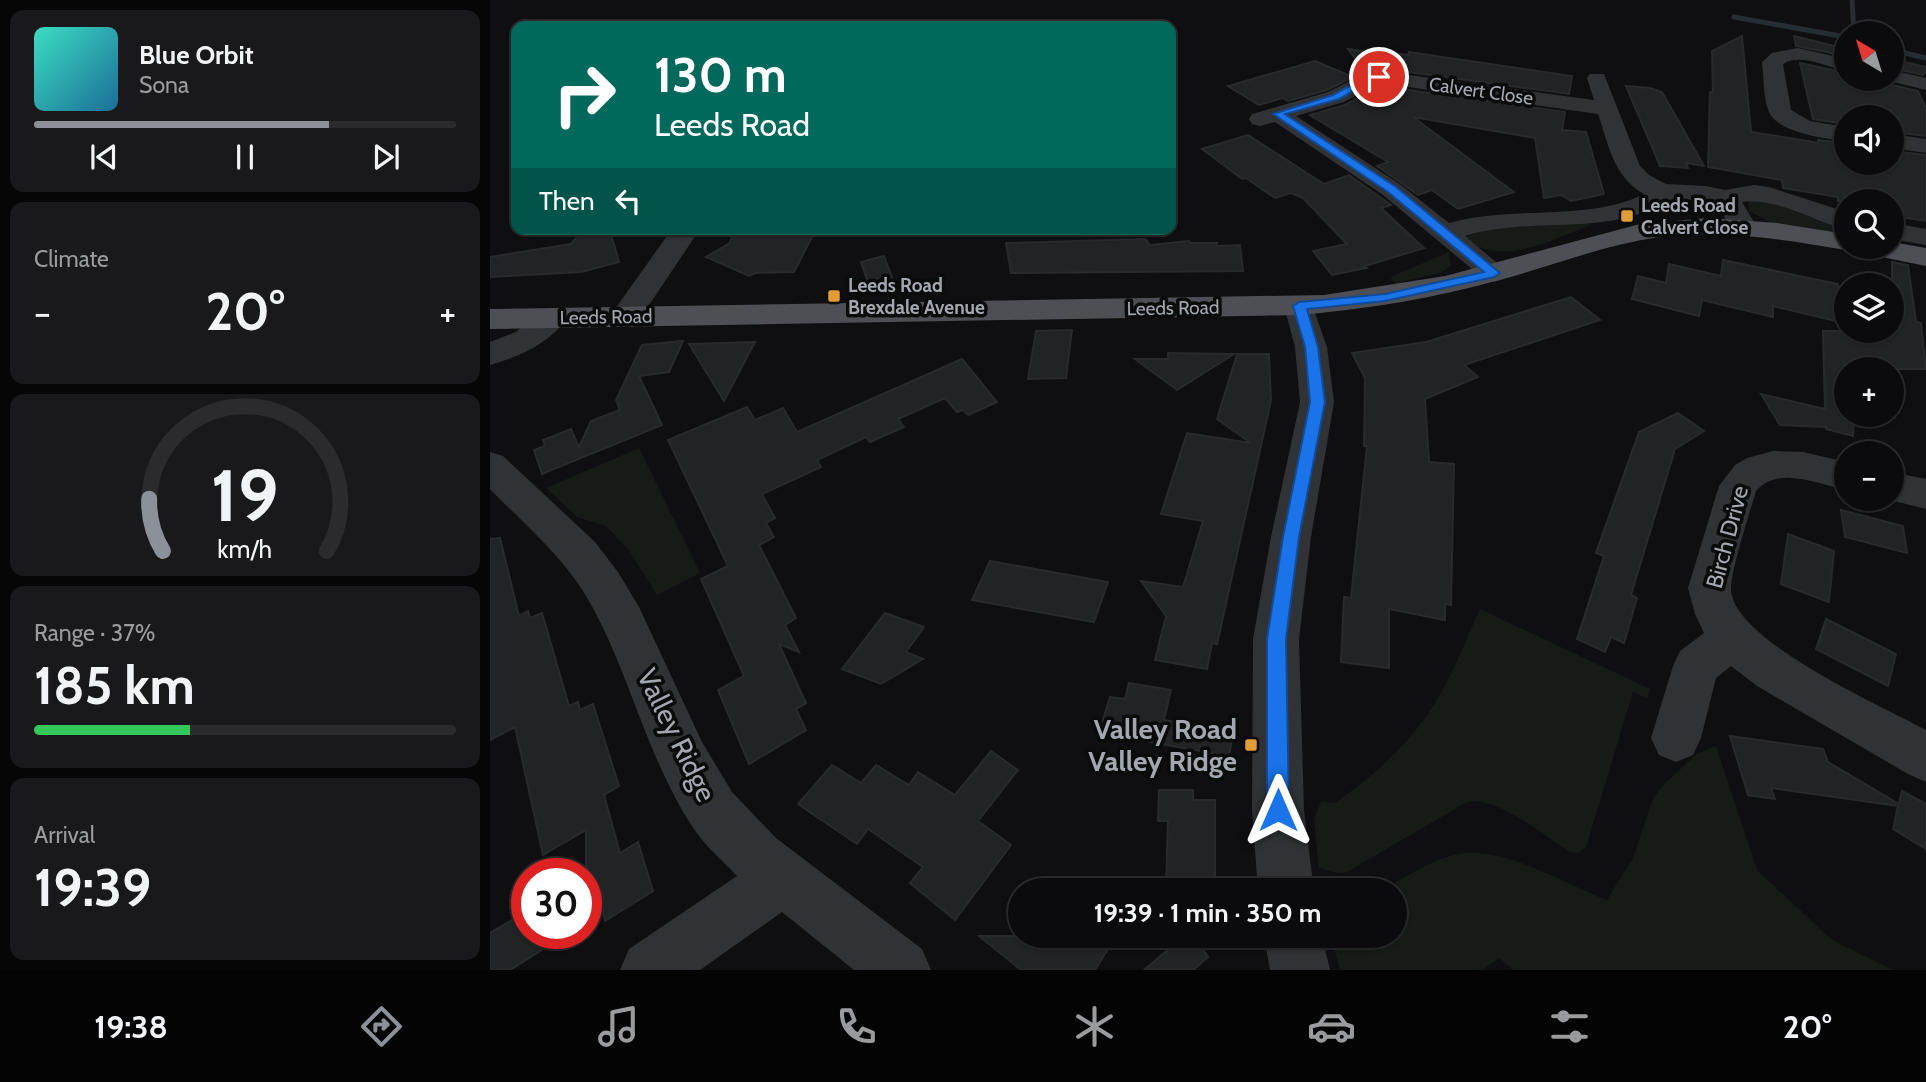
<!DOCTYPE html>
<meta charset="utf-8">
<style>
body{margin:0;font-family:Cabin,sans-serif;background:#19191b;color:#f1f3f6;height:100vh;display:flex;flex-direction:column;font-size:26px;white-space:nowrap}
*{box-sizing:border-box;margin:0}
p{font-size:23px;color:#9a9b9d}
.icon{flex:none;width:38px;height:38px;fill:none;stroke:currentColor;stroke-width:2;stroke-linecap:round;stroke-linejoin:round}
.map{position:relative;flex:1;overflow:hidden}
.drawer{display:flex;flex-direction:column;gap:10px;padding:10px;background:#060607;width:490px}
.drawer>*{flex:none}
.top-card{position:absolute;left:21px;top:21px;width:665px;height:214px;border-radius:14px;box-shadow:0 2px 5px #0004,0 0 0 2px #2b2b2e;background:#00695c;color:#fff;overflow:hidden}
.needle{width:46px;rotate:322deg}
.tools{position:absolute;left:1344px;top:21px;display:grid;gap:14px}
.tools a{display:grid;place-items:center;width:70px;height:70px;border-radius:50%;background:#0b0b0d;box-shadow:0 2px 5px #0004,0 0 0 2px #2b2b2e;font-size:35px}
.speed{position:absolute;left:21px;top:858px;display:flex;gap:14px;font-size:35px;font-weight:700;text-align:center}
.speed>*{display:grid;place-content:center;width:91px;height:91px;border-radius:50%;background:#0b0b0d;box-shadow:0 2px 5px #0004,0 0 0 2px #2b2b2e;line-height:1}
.speed .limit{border:10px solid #d22;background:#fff;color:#111}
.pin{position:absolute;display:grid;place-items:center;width:60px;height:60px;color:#fff;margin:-30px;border:4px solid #fff;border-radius:50%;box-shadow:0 2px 7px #0007}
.me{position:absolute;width:77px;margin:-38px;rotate:0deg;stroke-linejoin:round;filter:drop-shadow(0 0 5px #0008)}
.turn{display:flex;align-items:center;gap:24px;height:147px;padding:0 28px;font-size:32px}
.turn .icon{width:91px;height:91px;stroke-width:2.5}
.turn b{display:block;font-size:49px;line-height:60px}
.then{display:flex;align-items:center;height:66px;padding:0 28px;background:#0003;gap:14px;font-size:26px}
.big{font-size:52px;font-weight:800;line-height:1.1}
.drawer .card{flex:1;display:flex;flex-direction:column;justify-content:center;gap:10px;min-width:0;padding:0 24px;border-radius:14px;background:#19191b}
.drawer .dial{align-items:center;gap:0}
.dial svg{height:182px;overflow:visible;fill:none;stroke:#2b2b2e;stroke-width:7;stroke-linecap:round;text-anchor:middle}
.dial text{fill:#f1f3f6;stroke:none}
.song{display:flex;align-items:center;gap:21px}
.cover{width:84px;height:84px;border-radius:10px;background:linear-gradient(135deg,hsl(170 70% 55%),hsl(200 70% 35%))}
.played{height:7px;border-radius:4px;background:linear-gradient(90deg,#8c9099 70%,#2b2b2e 70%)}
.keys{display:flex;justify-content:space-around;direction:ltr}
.heat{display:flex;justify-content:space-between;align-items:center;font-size:38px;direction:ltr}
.charge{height:10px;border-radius:5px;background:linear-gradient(90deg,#34c759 37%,#2b2b2e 0)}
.trip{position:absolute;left:518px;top:878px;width:399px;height:70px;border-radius:35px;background:#0b0b0d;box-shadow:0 2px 5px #0004,0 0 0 2px #2b2b2e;font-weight:800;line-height:70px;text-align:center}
.tab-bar{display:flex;height:112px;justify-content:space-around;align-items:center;background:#040405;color:#9a9b9d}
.tab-bar .icon{width:49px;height:49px}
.tab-bar .current{color:#8c9099}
.tab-bar b{font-size:32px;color:#f1f3f6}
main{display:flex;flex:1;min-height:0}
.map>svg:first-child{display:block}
.green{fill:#161b17}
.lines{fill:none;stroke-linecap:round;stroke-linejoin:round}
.stream{stroke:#272e33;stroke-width:5}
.building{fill:#222325;stroke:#292a2c;stroke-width:2}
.minor{fill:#313235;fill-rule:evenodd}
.major{fill:#4d4f54;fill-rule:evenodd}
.route{fill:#1a73e8;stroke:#114b97;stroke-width:2}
.poi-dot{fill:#e29c36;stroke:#0a0b0b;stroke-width:2.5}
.labels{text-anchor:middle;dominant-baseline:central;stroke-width:7;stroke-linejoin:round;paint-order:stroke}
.far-street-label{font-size:19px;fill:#a2a7b0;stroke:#0a0b0b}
.far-poi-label{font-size:19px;font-weight:bold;fill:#a2a7b0;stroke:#0a0b0b;text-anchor:start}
.street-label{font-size:23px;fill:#a2a7b0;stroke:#0a0b0b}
.near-poi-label{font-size:28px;font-weight:bold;fill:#a2a7b0;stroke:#0a0b0b;text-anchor:end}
.near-street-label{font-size:28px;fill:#a2a7b0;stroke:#0a0b0b}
</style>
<main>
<section class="drawer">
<div class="card">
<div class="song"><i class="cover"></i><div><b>Blue Orbit</b><p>Sona</p></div></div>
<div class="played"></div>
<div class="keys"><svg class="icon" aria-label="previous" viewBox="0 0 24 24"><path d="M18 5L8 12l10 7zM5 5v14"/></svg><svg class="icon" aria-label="pause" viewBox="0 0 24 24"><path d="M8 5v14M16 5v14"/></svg><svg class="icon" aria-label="next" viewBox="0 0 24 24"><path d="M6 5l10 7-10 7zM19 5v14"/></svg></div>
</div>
<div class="card"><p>Climate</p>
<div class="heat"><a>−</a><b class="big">20°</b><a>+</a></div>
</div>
<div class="card dial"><svg viewBox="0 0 100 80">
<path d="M14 69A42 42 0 1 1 86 69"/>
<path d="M14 69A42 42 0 0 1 8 46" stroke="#8c9099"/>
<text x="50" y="56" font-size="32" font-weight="700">19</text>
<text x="50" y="72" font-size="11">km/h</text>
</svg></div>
<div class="card"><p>Range · 37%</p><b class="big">185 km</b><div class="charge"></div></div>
<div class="card"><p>Arrival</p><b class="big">19:39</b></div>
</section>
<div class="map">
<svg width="1436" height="970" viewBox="0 0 1436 970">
<rect width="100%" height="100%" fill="#0f0f11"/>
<g class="green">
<path d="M1265,199L1356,225V236L1284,224L1259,211L1258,203Z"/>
<path d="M1096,222L1101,225C1064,238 1010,270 975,237L1011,225Z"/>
<path d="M959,252L961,266L950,273L906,283L900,277Z"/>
<path d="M149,448L210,573L167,595L138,549L116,526L87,517L56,488Z"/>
<path d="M990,609L1160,689L1157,698L1143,692L1096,847L1089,853L1080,852C1055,836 1006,795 977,802L857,872L847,873L829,868L824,820L831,801L845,803C885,775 921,743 946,701C964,672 976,639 990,609Z"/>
<path d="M1226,746L1267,870L1342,940L1403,970H1023L1009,958L992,970H850L841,936H905V891H891C915,878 941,859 969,854C1013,845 1076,885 1117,900L1143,858L1163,798L1173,785L1207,754Z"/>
</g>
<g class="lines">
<g class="stream">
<path d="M1362,0L1364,33"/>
<path d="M1244,17L1356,37"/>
<path d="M1402,50L1436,58"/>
</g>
</g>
<g class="building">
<path d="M1252,36L1261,132L1318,141L1328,143V140L1356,143V163H1402V151L1436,155V221L1406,216L1402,201H1348V197L1293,188L1292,180L1218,167L1220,92H1223L1222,51Z"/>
<path d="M1304,36L1356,49V56L1306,46Z"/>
<path d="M858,49L903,55L904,53L918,55L919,52L1082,76L1079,94L889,68L875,72Z"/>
<path d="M1402,59L1436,67V71L1433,75L1402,68Z"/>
<path d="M825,61L863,77L837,90L798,101L793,98L769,105L738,86Z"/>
<path d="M1310,63L1356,73V79H1393L1394,83L1428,91L1436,108V136L1402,132V117H1356V124L1323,119Z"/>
<path d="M890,86L1075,112L1072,130L1096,132L1114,194L1081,201L1071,195L1054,198L1045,138L923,117L1024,192L968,209L942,190L928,195L887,166L898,162L820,115L855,105Z"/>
<path d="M1136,86L1160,88L1172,92L1214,166L1196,163L1198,168L1170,166Z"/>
<path d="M758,135L834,184L859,175L901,205L891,208L934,248L875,266L877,268L842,275L823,251L857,244L813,198L801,193L785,198L756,178L752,179L712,149Z"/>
<path d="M298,229H326L304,272L265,273L259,276L216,257L240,243L242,237Z"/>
<path d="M120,230L129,262L91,272L0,277V257L81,244L92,231Z"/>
<path d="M655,239L660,245L699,241L700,243H727V246L750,245L753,271L521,273L516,243Z"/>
<path d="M394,256L403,280L379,286L371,262Z"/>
<path d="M1233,260L1348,284L1350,322L1283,306V317L1212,300L1209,316L1142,299L1148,276L1176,283L1179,264L1231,276Z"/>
<path d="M1402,262L1418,265L1426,322L1431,323L1436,369H1356V415H1364L1363,436L1336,429V427L1290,425L1271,394L1335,409L1333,331H1402Z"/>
<path d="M1081,297L1110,320L974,365L988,377L935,399L939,462L964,464L961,605L955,604V620L899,609V668L851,662L854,597L861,598L877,446H874L875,378L862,353L936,342Z"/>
<path d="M582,330L576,378L538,379L546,331Z"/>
<path d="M193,341L179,372L149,376L172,425L52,474L44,450L55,446L53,440L81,429L89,447L101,421L130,410L126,400L152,345Z"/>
<path d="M265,342L234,401L199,344Z"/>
<path d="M678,353L744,354L687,390L645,359H678Z"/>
<path d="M747,354H779L781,401L727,644L722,643L717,669L665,660L676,616L651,581L693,587L713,521L671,514L697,433L761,443L727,419Z"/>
<path d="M472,359L507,402L478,415L473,410L467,412L455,398L408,419L414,427L380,442L376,437L327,460L331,467L272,494L285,518L276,523L284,537L269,545L306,618L295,625L309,652L289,644L316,703L306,709L316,730L259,764L228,690L254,676L211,579L238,566L178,440L257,407L265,420L293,408L307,432Z"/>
<path d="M1188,413L1214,431L1185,449L1141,595L1147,598L1134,643L1121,637L1115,652L1087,639L1114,556L1106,553L1149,432Z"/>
<path d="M1351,510L1413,526L1417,553L1355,537Z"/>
<path d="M1298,534L1344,551L1339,602L1291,584Z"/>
<path d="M10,538L29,616L38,611L40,618L52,613L79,706L88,702L90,710L103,704L129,786L114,795L130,853L148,842L163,891L115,921L113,912L96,922V830L53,855L25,727L0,740V539Z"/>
<path d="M500,561L618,582L604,622L482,600Z"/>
<path d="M395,613L434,627L416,652L433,659L391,684L352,669Z"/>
<path d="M1336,619L1406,654L1398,686L1326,649Z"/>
<path d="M639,683L681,690L674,720L743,734L739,756L609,733L620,697L635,699Z"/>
<path d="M1240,736L1333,749L1338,762L1409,804L1412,791L1436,804V849L1403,829L1408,806L1281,788L1285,799L1258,795Z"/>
<path d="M501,751L528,770L488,821L521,845L465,920L420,883L433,867L378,829L367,844L308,804L342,765L371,783L386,765L419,785L428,772L465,795Z"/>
<path d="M669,790H703V800H725V881H703V891H676L678,821H668Z"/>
<path d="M37,911V933H79L20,970H0V933Z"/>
<path d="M489,936H626L605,970H531Z"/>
<path d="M694,936H704L718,957L703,970H654Z"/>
</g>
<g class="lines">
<g class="minor">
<path d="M1308,48L1356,59V71C1337,67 1310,53 1293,64L1301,110L1320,121L1356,127V141C1337,139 1288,133 1279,112C1273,98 1274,77 1272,62L1282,53Z"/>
<path d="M1402,70L1436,78V90L1395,80L1402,79Z"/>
<path d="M889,71L1104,100L1097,78L1100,74H1114L1150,166L1159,175L1176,184L1216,186L1235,190L1264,185L1279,187L1356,212V229C1322,221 1289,198 1252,202L1267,227L1263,233L1253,235L1243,233C1235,221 1233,206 1217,201C1186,194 1163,212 1135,218C1082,230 1026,220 975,236L1019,273L1014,279L1004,282L994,279L893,195L785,122L770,126L762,124L759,119L762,114L838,92L868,77ZM890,83L1108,114C1119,146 1123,176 1154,194C1100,222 1021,205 959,223L911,185L806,116L854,102Z"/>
<path d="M1402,134L1436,139V153L1402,148Z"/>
<path d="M1402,223L1436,229V245L1402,239Z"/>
<path d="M182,229H210L147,323L136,326L125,323L120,316Z"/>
<path d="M809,297L820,299L837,347L844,402L821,537L809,639L814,810L824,891H768L762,810L763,639L781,537L810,402L805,347L794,306L798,299Z"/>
<path d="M61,308L72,311L77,318C59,344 29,357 0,365V342L26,332L50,311Z"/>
<path d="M1283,451L1313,452L1356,462V490C1328,484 1288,465 1266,491C1260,512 1240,573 1241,590C1244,641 1392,706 1436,730V782L1418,774L1267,686L1241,666L1226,678L1211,738L1203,755L1186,762L1169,755L1161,738L1183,666L1190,651L1214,633L1205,614L1198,588L1229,486L1245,465L1257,458Z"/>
<path d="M0,452L13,456L105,542L128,572L149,607L212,742L242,792L286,838L432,949L441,970H364L292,912L210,970H130L139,949L247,876C233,861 215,846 204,829C157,759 140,673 99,601C75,558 34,524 0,489Z"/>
<path d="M1402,472L1436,479V509L1396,499H1402Z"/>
<path d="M774,936H832L840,970H780Z"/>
</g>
<g class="major">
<path d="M1218,218L1287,223L1356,234V247H1367L1356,250C1295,240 1233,229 1171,237C1117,244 1065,265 1013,279C946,298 878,309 809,315L0,329V309L834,295L955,276L1150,224Z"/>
<path d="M1402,242L1436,248V266L1372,253L1368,247H1402Z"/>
</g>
</g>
<path class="route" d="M889,75L892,79L878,83L849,99L795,114L906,187L1010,273L1004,277L895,301L817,309L828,347L835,402L809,537L796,639L799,810L795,817L788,821L780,817L777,810V639L793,537L820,402L815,347L803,306L809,302L895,294L994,272L898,192L783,114L843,95L872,79Z"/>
<g class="poi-dot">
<rect x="1130" y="209" width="14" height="14" rx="3.5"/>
<rect x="337" y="289" width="14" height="14" rx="3.5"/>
<rect x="754" y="738" width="14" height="14" rx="3.5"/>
</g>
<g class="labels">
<g class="far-street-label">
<text transform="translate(991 91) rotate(8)">Calvert Close</text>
<text transform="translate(683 308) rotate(-1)">Leeds Road</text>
<text transform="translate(116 317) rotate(-1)">Leeds Road</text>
</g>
<g class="far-poi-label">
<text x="1151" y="205">Leeds Road<tspan x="1151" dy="22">Calvert Close</tspan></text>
<text x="358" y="285">Leeds Road<tspan x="358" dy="22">Brexdale Avenue</tspan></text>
</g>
<g class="street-label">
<text transform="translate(1237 537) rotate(-75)">Birch Drive</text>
</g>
<g class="near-poi-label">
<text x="747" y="729">Valley Road<tspan x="747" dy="32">Valley Ridge</tspan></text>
</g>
<g class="near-street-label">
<text transform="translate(187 735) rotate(64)">Valley Ridge</text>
</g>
</g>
</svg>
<div class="tools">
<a><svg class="needle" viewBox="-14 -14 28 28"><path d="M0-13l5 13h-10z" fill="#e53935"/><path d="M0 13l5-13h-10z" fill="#9a9b9d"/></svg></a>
<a><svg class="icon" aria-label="sound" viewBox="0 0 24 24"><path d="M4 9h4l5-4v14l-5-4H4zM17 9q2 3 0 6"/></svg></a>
<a><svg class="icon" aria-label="search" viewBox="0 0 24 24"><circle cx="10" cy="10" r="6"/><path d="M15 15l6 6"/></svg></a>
<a><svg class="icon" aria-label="layers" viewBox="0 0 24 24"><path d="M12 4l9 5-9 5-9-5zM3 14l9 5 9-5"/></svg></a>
<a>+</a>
<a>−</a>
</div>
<div class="speed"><div class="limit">30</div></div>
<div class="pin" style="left:889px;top:77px;background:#d93025"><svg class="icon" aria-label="arrive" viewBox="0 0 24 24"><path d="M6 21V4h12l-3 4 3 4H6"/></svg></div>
<svg class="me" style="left:788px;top:810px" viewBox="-20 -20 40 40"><path d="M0-17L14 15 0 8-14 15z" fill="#1a73e8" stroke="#fff" stroke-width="4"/></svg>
<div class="trip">19:39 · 1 min · 350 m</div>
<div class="top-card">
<div class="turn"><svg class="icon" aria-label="right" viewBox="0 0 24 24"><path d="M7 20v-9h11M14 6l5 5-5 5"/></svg><div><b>130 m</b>Leeds Road</div></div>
<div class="then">Then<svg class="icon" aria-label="left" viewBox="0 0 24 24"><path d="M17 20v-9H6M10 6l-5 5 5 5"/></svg></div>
</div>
</div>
</main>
<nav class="tab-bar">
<b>19:38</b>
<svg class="icon current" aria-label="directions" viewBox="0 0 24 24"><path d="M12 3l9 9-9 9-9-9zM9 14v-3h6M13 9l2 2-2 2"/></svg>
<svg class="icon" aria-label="music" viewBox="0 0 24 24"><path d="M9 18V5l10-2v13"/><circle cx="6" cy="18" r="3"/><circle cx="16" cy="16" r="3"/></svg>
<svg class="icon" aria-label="phone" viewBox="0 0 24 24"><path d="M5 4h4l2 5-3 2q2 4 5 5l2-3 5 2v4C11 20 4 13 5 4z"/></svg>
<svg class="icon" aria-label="climate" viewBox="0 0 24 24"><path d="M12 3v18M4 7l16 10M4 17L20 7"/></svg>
<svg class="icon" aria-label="car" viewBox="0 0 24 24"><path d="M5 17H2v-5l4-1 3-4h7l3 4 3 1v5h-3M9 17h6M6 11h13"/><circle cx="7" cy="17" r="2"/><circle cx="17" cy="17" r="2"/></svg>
<svg class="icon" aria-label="filters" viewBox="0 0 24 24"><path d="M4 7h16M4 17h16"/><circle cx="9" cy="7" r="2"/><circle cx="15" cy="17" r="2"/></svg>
<b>20°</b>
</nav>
